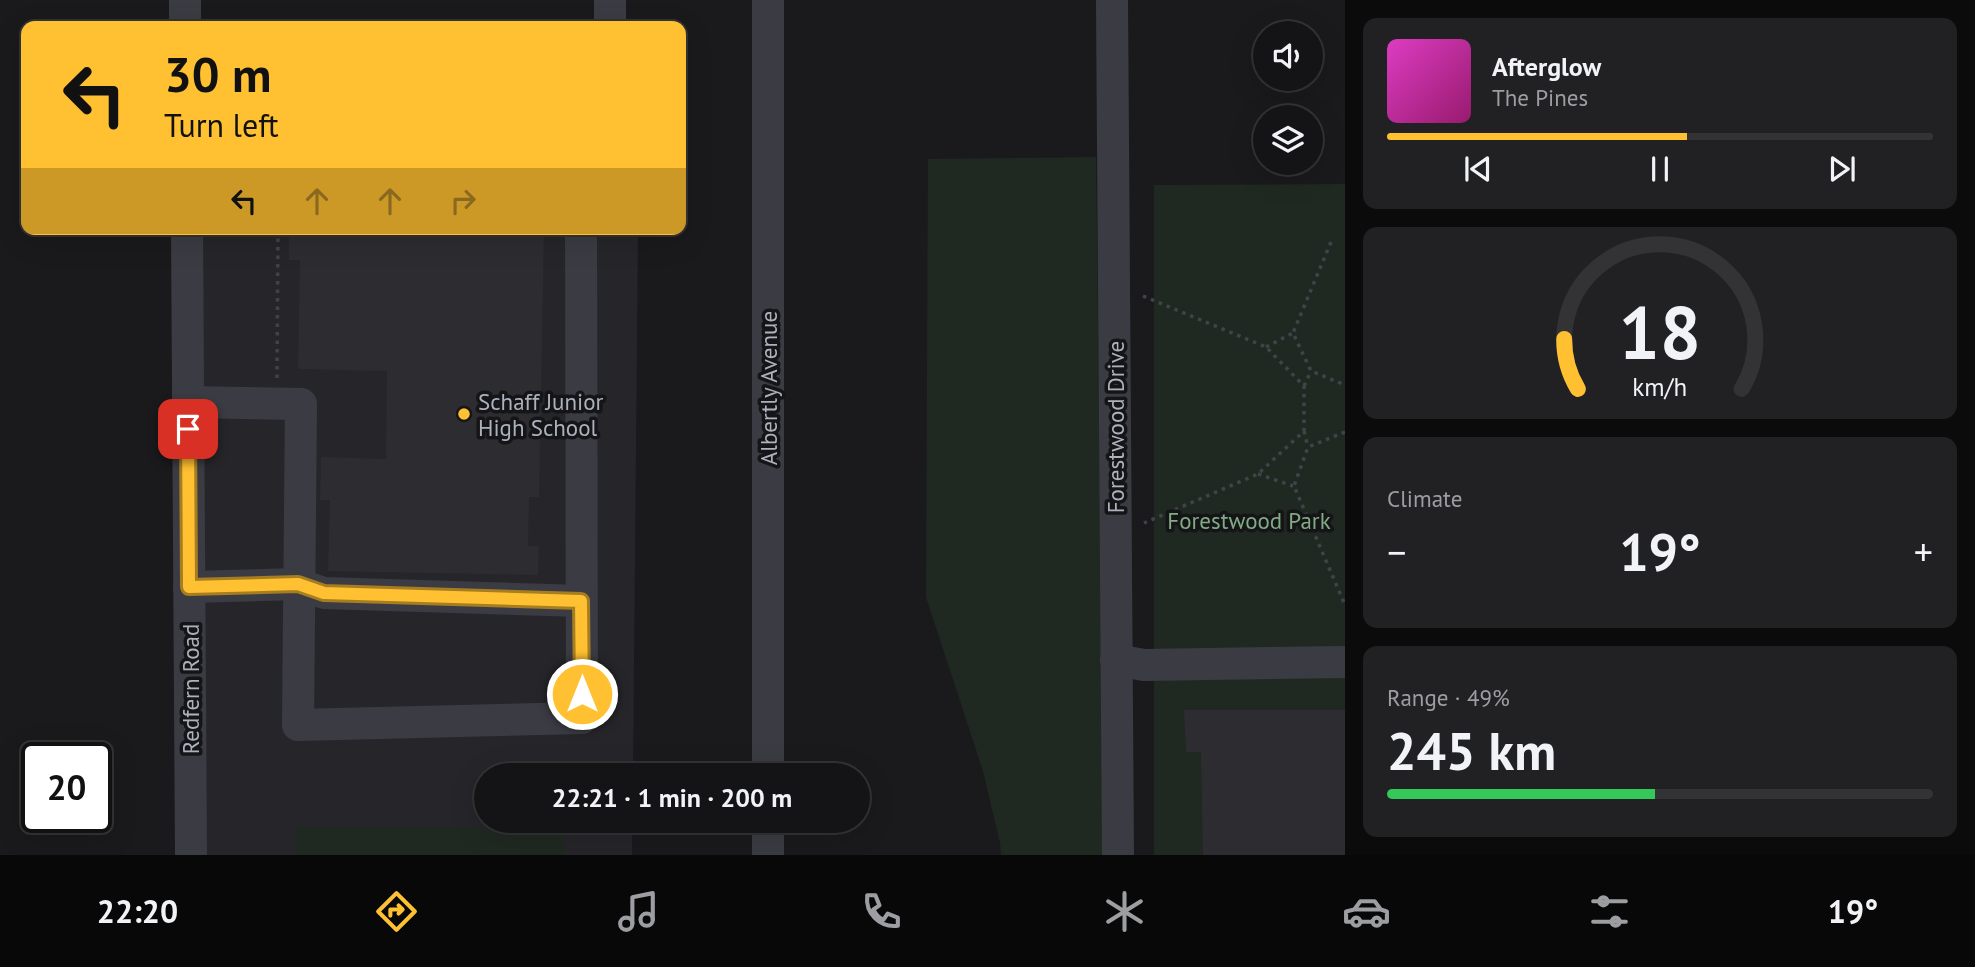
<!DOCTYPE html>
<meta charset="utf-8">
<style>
body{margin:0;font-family:"PT Sans",sans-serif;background:#212123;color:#f1f3f6;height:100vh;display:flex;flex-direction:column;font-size:26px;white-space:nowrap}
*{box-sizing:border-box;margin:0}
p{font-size:23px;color:#9d9ea1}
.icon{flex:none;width:38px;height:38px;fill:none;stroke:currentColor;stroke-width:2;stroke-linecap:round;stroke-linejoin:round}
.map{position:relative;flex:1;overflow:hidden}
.details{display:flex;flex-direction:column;gap:18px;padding:18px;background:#0b0b0c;width:630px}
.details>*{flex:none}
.hud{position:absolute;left:21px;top:21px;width:665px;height:214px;border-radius:14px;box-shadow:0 7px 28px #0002,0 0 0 2px #333335;background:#ffc031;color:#111;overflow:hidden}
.fabs{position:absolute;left:1253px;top:21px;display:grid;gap:14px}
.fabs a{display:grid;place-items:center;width:70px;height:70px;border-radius:50%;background:#141416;box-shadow:0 7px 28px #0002,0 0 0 2px #333335;font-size:35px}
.speed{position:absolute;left:21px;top:742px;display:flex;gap:14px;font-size:35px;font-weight:700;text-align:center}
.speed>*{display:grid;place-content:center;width:91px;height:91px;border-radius:50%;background:#141416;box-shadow:0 7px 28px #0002,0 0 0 2px #333335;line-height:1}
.speed .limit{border:4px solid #111;border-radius:10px;background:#fff;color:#111}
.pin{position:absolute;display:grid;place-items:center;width:60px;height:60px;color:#fff;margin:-30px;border-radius:14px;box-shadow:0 4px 10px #0006}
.me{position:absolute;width:77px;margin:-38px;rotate:0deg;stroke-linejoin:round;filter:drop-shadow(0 0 5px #0008)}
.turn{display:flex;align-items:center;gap:24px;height:147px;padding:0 28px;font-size:32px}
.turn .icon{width:91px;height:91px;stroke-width:2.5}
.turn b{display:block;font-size:49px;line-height:60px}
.lanes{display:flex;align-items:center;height:66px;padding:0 28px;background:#0003;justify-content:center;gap:35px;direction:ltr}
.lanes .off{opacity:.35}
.big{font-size:52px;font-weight:600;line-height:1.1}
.details .card{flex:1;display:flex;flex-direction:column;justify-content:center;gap:10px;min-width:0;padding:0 24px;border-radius:14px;background:#212123}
.details .dial{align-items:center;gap:0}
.dial svg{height:182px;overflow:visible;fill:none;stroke:#333335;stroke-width:7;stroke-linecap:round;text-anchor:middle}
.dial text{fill:#f1f3f6;stroke:none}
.song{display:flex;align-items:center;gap:21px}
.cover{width:84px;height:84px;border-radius:10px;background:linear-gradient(135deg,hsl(310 70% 55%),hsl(320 70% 35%))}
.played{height:7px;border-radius:4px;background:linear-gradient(90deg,#ffc031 55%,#333335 55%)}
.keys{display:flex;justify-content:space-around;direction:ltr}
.heat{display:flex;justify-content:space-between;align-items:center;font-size:38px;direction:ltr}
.charge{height:10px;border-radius:5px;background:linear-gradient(90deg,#34c759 49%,#333335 0)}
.trip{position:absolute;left:474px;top:763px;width:396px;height:70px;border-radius:35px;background:#141416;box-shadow:0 7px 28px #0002,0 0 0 2px #333335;font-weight:600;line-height:70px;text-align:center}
.tab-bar{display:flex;height:112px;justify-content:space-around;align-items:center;background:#080809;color:#9d9ea1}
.tab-bar .icon{width:49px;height:49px}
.tab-bar .active{color:#ffc031}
.tab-bar b{font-size:32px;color:#f1f3f6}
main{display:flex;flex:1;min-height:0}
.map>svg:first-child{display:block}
.built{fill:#26262a}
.green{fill:#202921}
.building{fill:#2d2d31}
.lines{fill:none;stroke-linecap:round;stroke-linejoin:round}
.path{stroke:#41434a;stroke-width:3.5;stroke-dasharray:3.5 5;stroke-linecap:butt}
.minor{stroke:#3b3c43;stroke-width:32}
.route-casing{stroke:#a67d20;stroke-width:18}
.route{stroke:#ffc031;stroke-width:12}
.poi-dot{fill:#ffc031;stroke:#151518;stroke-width:2.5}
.labels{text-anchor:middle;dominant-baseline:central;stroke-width:7;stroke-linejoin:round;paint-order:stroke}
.street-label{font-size:23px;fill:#acb1be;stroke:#151518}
.poi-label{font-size:23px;fill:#acb1be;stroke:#151518;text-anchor:start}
.park-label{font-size:23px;fill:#82aa85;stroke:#151518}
</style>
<main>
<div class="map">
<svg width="1345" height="855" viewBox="0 0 1345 855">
<rect width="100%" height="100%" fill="#1a1a1d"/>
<g class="built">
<path d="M194,21L640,22V26H194Z"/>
<path d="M196,229H638L633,775H486V821H632V855H201Z"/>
</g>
<g class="green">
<path d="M1096,157L1104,855H1001L1000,843L983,771L926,597L928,159Z"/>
<path d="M1345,184V855H1154V185Z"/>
<rect x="295" y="827" width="269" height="28"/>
</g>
<g class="building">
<path d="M313,229H544L539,497H529L528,546H539L538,575L328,571L330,500H320L321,457L386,459L387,371L298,369L300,260H289V237H313Z"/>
<path d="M1184,710H1345V855H1203L1201,752H1186Z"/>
</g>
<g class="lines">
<g class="path">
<path d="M214,230L272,229"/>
<path d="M1331,242L1293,333L1311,371L1345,385"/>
<path d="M1143,296L1266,347L1304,386V431L1258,474L1144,523"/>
<path d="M1266,347L1293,333"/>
<path d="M277,378L278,229"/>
<path d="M1304,386L1311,371"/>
<path d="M1304,431L1308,447"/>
<path d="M1345,432L1308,447L1294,486L1345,605"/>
<path d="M1258,474L1293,486"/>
</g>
<g class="minor">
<path d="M185,0V26"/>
<path d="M610,0V26"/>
<path d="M1112,0L1118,855"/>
<path d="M187,229L191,855"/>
<path d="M188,402L301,404L298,725L582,718L581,229"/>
<path d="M189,587L298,584L324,593L581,601"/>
<path d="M1116,660L1144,665L1345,662"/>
<path d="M768,775V0"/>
<path d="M768,855V821"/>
</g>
</g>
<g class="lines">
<g class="route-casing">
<path id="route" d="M188,429L189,587L298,584L324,593L581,601L582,694"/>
</g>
<use href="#route" class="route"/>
</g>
<circle class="poi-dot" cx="464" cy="414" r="7"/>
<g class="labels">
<g class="street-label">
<text transform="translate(768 388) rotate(-90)">Albertly Avenue</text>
<text transform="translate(1115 427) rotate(-90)">Forestwood Drive</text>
<text transform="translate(190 689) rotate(-90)">Redfern Road</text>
</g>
<g class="poi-label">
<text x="478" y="401">Schaff Junior<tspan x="478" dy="26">High School</tspan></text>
</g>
<g class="park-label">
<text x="1249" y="520">Forestwood Park</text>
</g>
</g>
</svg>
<div class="fabs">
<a><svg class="icon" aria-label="sound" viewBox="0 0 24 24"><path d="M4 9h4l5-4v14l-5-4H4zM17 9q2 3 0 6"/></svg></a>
<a><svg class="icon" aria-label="layers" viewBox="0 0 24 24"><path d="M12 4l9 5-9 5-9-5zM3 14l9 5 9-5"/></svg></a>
</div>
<div class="speed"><div class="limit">20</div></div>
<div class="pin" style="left:188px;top:429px;background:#d93025"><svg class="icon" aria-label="arrive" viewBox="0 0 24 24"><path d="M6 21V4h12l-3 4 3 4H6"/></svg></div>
<svg class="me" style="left:582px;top:694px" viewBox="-20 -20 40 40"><circle r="17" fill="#ffc031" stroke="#fff" stroke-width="3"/><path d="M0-11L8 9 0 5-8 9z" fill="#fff"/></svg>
<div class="trip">22:21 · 1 min · 200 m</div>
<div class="hud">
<div class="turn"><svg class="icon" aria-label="left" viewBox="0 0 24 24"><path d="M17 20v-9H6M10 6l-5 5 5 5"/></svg><div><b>30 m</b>Turn left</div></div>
<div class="lanes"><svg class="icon" aria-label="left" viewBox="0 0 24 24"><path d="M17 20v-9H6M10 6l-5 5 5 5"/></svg><svg class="icon off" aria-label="ahead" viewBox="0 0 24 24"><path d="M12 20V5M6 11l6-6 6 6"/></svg><svg class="icon off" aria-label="ahead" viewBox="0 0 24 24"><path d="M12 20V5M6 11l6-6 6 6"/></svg><svg class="icon off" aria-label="right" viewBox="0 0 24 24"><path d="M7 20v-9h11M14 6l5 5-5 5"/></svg></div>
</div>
</div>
<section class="details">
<div class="card">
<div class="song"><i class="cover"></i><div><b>Afterglow</b><p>The Pines</p></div></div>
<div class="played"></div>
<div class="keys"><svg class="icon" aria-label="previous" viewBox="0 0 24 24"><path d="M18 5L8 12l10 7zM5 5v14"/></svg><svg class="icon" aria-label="pause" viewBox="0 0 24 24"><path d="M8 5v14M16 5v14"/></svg><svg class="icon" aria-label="next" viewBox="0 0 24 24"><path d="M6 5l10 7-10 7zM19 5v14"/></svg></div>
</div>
<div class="card dial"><svg viewBox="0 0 100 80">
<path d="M14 69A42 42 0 1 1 86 69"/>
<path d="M14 69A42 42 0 0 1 8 47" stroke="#ffc031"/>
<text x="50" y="56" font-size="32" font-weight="700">18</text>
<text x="50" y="72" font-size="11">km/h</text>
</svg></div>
<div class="card"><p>Climate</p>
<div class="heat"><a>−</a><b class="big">19°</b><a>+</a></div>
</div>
<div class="card"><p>Range · 49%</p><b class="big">245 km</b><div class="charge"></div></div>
</section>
</main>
<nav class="tab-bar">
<b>22:20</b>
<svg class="icon active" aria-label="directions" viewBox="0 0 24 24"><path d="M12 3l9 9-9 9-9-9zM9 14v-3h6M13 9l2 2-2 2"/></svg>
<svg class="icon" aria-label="music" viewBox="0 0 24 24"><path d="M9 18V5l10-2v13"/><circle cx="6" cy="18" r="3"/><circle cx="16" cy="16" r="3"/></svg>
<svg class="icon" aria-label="phone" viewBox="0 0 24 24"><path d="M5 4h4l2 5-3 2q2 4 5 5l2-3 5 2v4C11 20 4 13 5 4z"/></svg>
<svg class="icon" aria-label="climate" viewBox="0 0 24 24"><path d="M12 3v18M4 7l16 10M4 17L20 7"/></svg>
<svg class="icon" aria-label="car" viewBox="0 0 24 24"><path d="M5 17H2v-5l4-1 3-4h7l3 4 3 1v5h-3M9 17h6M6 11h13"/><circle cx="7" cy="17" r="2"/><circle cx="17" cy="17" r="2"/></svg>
<svg class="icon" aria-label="filters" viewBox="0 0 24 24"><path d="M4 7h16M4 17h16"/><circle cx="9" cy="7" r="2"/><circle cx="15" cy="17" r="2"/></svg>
<b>19°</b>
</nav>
